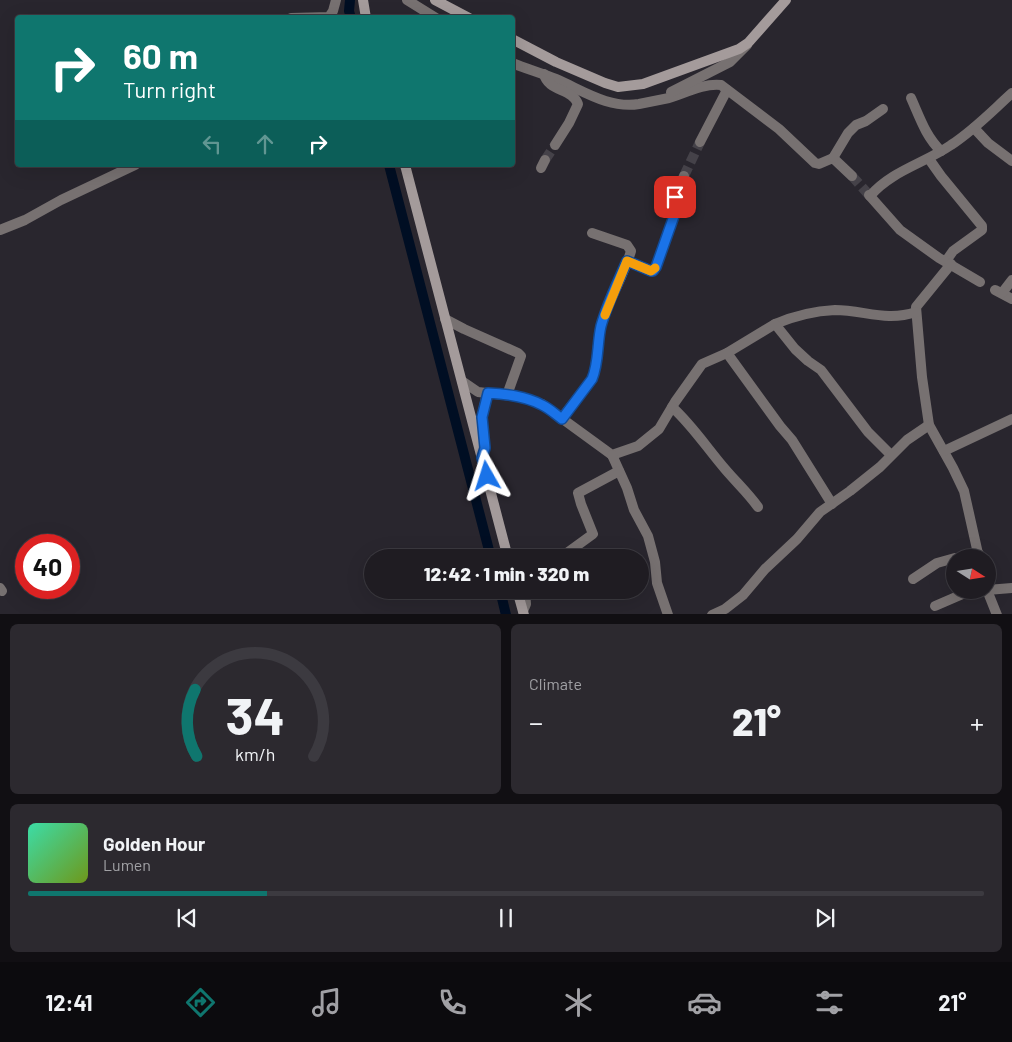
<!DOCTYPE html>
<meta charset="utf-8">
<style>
body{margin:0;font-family:Barlow,sans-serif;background:#2c292f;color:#f1f3f6;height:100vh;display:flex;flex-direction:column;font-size:19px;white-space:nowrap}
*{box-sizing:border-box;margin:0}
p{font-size:16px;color:#a1a1a5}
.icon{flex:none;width:28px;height:28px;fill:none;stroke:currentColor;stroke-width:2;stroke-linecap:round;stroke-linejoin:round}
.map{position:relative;height:614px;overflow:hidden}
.sheet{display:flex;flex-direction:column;gap:10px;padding:10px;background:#110f13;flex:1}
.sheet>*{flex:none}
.guide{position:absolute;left:15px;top:15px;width:500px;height:152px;border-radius:5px;box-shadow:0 5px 20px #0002,0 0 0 1px #3c3a40;background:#0f766e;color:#fff;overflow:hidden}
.needle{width:32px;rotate:102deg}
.fabs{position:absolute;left:946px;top:549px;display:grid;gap:10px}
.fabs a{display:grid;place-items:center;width:50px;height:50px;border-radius:50%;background:#1f1c22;box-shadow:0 5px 20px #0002,0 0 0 1px #3c3a40;font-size:25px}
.speed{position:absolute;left:15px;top:534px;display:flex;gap:10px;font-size:25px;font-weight:700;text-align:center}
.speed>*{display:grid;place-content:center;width:65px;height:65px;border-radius:50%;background:#1f1c22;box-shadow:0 5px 20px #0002,0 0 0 1px #3c3a40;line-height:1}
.speed .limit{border:8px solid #d22;background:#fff;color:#111}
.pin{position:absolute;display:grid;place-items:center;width:42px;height:42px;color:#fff;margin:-21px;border-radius:10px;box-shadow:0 2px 8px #0006}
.me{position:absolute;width:55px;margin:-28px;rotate:354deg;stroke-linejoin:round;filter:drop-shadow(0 0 4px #0008)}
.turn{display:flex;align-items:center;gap:18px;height:105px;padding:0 25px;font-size:22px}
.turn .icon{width:65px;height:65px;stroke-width:2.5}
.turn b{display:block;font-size:35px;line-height:42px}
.lanes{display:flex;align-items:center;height:48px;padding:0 25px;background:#0003;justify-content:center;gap:25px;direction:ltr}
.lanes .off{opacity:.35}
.big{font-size:38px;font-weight:800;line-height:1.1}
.sheet .widget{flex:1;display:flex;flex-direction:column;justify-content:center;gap:8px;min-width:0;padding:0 18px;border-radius:8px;background:#2c292f}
.sheet .dial{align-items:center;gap:0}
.dial svg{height:130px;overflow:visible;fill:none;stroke:#3c3a40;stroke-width:7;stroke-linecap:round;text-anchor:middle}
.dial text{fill:#f1f3f6;stroke:none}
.song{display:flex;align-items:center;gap:15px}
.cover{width:60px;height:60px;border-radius:8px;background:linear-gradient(135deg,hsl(160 70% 55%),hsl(80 70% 35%))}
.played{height:5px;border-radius:2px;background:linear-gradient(90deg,#0f766e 25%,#3c3a40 25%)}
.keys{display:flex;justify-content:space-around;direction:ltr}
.heat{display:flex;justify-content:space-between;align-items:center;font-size:28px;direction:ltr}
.sheet .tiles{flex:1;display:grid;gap:10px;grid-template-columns:1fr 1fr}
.widget:last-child{grid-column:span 2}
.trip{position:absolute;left:364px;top:549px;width:285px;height:50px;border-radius:25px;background:#1f1c22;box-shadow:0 5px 20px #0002,0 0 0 1px #3c3a40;font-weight:800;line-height:50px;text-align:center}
.dock{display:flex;height:80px;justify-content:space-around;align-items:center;background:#0c0b0e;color:#a1a1a5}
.dock .icon{width:35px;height:35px}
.dock .on{color:#0f766e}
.dock b{font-size:22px;color:#f1f3f6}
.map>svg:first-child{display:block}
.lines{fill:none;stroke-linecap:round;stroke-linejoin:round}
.canal{stroke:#000e23;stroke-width:10}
.street-tunnel{stroke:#454249;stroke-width:10;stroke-dasharray:10 5;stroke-linecap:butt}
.street{stroke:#777171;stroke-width:10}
.secondary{stroke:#a49b9b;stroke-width:10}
.route-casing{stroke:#114b97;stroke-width:12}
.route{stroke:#1a73e8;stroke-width:9}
.slow{stroke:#f59e0b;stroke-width:9}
</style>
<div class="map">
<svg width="1012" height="615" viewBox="0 0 1012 615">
<rect width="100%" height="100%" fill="#29262e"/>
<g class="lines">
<g class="canal">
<path d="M350,0L349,11L351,18"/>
<path d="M389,165L491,558"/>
<path d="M500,590L506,615"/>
</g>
<g class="street-tunnel">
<path d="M545,160L555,145"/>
<path d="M684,176L700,142"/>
<path d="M852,176L869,195"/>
</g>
<g class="street">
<path d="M407,0L436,18"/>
<path d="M291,18L329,17L333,11L336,0"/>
<path d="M512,63C527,69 541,73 556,79C582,90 609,109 639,104C649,102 659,100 669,98C685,93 704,83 721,85L779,129L815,163L819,164L833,158L852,176"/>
<path d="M544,74C548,92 572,88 578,104L569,123L555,145"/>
<path d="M671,92L730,62L747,45"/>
<path d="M911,98C920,118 926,137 941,151"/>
<path d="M974,128L988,143L1012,161"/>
<path d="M700,142L727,90"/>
<path d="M833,158L848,133L856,125L866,121L883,109"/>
<path d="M929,159L941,176L982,226V230L953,251L946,261"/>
<path d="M541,168L545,160"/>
<path d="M869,195L900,230L939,258L980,282"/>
<path d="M870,196C891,171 925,163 951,145C974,130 992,111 1012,93"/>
<path d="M0,230L25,220L61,200L135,165"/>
<path d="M627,261L651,271L656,267L670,228L674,216L675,197L684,176"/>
<path d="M951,264L916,307L922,377L929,425L953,468L964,491L979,558"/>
<path d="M995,290L1012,299"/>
<path d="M1002,293L1012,280"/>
<path d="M445,319L464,329L518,353L521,356L507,395"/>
<path d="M775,324C794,316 814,311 835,310C864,310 886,322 916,312"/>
<path d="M727,353L780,426L792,440L832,504"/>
<path d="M462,381L478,392L520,397L542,404L612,455L638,446L659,429L675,402L702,364L727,353L775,324L795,349L808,361L821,370L868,432L891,455"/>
<path d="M672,407C692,425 707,448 725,469C736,482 748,493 758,507"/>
<path d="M561,419L592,379C599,362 596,341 602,322C610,298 624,275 631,251L627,245L592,233"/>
<path d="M944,451L1012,419"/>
<path d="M612,455L627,488L634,510L648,536L655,562L657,583L668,615"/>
<path d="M482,458L485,448L482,417L487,393"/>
<path d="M560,558L593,534L581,504L578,493L619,471"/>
<path d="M958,558L979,554"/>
<path d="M913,579L937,563L955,558"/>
<path d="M0,588L2,591"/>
<path d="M987,590L997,615"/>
<path d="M987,590L1012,588"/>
<path d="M935,606L972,590"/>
<path d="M523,611L526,604L525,590"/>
<path d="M712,615L725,609L743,595L765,569L797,539L820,512L850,491L880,467L907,440L929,425"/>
</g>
<g class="secondary">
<path d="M363,0L366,18"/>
<path d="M435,0L469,18"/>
<path d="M512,39L556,62L605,83L618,87L643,84L739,49L748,43L786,0"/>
<path d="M405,165L508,558"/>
<path d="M517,590L524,615"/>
</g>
</g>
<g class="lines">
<g class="route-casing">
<path id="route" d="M487,476L482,458L485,448L482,417L488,393C506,394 525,396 542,405C549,408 555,414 562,419L592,379C599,363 597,343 601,326C607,304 618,282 627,261L651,271H653L656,267L674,216L675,197"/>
</g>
<use href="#route" class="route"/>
<path class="slow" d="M605,315L627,261L651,271L655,268"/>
</g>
</svg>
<div class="fabs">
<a><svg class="needle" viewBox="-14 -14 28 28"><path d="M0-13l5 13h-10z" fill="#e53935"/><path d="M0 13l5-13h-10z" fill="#a1a1a5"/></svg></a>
</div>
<div class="speed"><div class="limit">40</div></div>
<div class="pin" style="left:675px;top:197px;background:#d93025"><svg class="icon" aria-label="arrive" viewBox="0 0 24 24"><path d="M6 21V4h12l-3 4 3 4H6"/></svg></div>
<svg class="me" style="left:487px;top:476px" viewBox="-20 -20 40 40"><path d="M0-17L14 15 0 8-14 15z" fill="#1a73e8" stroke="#fff" stroke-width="4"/></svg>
<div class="trip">12:42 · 1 min · 320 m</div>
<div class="guide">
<div class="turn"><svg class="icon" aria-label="right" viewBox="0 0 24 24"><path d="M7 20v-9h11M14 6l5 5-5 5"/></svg><div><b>60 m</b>Turn right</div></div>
<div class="lanes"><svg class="icon off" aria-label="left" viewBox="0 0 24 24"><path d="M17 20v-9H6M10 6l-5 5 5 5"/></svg><svg class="icon off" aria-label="ahead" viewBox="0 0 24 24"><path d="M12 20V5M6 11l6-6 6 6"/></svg><svg class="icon" aria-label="right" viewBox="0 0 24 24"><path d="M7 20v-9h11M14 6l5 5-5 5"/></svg></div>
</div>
</div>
<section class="sheet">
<div class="tiles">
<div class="widget dial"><svg viewBox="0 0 100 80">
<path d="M14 69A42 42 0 1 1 86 69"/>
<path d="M14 69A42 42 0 0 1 13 28" stroke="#0f766e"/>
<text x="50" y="56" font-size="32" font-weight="700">34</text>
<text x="50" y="72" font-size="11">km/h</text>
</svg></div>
<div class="widget"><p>Climate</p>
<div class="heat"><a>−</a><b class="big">21°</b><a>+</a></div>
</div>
<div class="widget">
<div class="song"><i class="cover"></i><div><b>Golden Hour</b><p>Lumen</p></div></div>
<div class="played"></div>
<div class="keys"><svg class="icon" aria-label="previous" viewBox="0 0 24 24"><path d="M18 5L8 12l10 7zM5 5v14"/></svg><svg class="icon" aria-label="pause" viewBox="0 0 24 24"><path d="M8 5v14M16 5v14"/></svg><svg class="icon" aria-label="next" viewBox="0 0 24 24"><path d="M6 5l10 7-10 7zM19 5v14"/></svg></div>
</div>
</div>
</section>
<nav class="dock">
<b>12:41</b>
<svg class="icon on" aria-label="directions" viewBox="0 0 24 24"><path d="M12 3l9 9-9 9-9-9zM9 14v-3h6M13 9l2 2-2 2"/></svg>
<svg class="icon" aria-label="music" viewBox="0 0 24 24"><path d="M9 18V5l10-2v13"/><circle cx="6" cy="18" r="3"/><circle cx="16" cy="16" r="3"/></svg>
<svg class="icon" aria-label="phone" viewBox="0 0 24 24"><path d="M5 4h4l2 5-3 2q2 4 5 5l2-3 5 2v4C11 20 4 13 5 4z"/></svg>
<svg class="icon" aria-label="climate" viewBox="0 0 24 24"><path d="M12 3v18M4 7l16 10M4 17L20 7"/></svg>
<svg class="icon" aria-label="car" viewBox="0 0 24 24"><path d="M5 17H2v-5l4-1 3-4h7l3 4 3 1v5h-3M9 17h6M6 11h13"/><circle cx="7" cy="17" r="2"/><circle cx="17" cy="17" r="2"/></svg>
<svg class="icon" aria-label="filters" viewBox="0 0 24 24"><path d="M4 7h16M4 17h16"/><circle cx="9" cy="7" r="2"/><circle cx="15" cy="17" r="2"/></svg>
<b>21°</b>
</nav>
